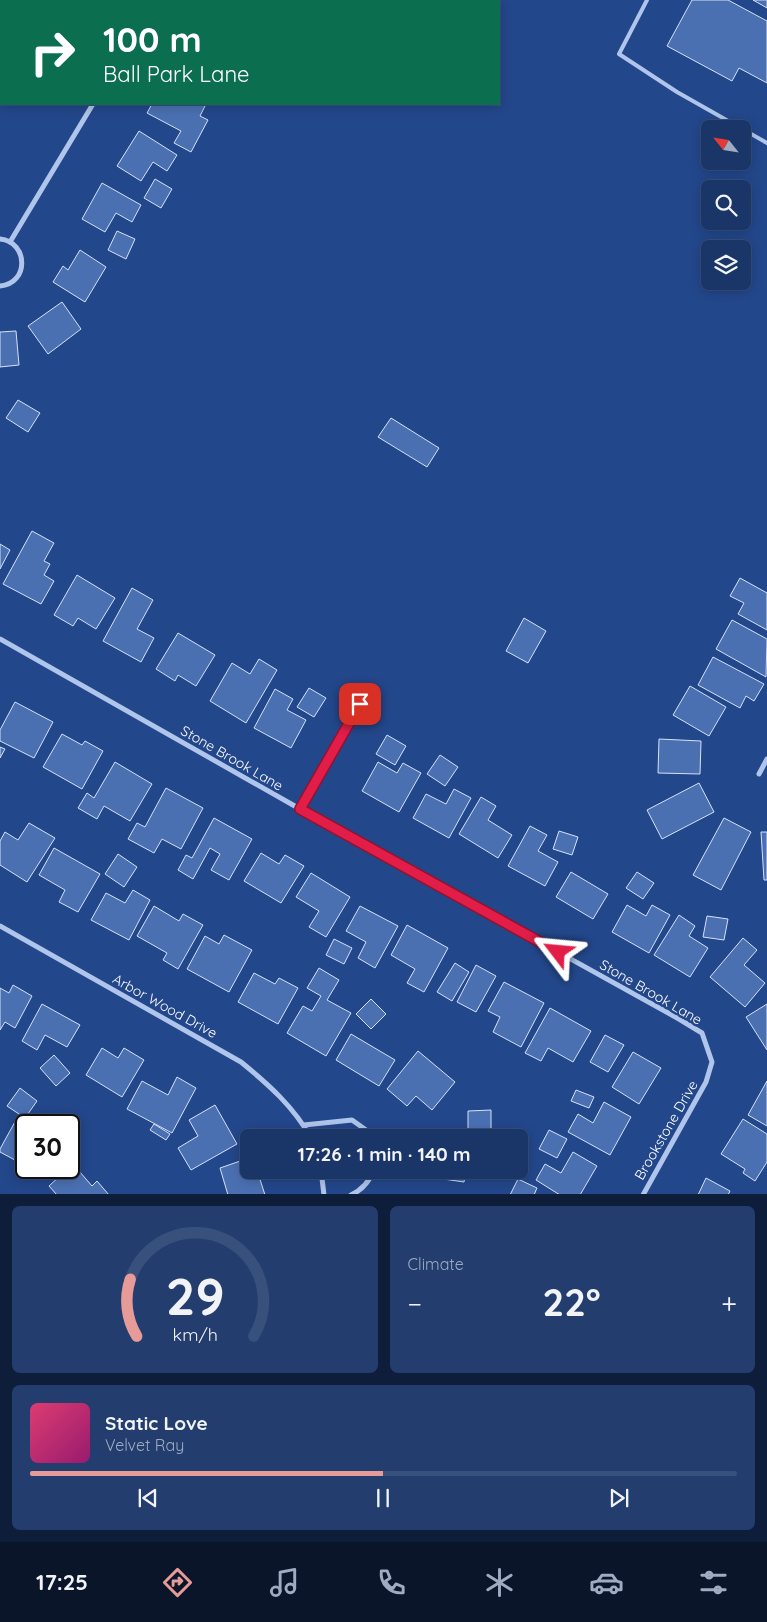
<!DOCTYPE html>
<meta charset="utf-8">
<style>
body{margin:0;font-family:Quicksand,sans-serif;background:#233d6e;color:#f1f3f6;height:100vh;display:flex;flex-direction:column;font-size:19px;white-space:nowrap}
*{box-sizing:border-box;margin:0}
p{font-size:16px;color:#9fabc0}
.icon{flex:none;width:28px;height:28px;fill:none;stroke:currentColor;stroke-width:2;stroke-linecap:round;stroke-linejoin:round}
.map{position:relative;height:1194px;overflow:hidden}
.side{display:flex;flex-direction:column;gap:12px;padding:12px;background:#0e1d39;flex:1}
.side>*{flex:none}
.hud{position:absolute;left:0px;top:0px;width:500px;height:105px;box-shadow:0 2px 12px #0003,0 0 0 1px #38507c;background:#0b6e4f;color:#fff;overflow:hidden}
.needle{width:32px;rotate:300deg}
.buttons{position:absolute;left:701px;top:120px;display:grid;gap:10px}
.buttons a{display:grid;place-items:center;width:50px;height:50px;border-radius:8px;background:#1a3568;box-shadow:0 2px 12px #0003,0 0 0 1px #38507c;font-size:25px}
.speed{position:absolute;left:15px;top:1114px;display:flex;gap:10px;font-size:25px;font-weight:700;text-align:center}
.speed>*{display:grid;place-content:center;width:65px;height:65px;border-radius:50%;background:#1a3568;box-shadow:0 2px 12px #0003,0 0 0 1px #38507c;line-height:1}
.speed .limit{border:2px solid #111;border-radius:8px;background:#fff;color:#111}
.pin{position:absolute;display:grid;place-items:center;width:42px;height:42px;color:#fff;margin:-21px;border-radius:10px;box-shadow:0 2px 8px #0006}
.me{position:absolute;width:55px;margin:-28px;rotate:299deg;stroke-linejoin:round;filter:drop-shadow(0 0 4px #0008)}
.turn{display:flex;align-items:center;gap:18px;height:105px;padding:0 20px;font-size:22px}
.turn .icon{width:65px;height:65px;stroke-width:2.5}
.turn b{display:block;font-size:35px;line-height:42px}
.big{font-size:38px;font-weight:700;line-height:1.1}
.side .widget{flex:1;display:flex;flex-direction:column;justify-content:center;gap:8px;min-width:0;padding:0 18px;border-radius:8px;background:#233d6e}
.side .dial{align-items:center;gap:0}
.dial svg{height:130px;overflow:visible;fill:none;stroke:#38507c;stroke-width:7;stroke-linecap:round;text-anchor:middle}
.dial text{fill:#f1f3f6;stroke:none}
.song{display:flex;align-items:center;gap:15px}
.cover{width:60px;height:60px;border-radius:8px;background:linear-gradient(135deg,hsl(340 70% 55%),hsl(320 70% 35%))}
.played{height:5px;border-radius:2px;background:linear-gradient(90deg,#e69b98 50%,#38507c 50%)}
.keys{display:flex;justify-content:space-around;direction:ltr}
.heat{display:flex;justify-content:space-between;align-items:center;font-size:28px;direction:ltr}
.side .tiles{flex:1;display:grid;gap:12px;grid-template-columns:1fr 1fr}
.widget:last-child{grid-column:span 2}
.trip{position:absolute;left:240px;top:1129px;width:288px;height:50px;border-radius:8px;background:#1a3568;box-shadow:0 2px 12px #0003,0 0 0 1px #38507c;font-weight:700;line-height:50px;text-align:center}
.dock{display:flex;height:80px;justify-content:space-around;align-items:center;background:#0a152a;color:#9fabc0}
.dock .icon{width:35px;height:35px}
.dock .current{color:#e69b98}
.dock b{font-size:22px;color:#f1f3f6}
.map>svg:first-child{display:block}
.building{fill:#4b70b2;stroke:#d4e1f8}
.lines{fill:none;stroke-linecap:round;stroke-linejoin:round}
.service{stroke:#b0c5eb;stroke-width:4}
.minor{stroke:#b0c5eb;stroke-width:5}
.route-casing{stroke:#92132f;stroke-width:12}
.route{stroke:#e11d48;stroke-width:9}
.labels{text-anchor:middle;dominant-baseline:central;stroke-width:5;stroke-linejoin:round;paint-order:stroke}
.street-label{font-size:14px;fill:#fff;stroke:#23478b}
</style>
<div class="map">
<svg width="767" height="1195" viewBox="0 0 767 1195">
<rect width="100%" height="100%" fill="#23478b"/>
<g class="building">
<path d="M199,0H236L235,1H198Z"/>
<path d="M398,0H450V1H397Z"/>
<path d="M692,0H728L767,21V83L739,68L732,81L667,46Z"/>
<path d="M753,0H767V8Z"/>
<path d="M152,104H206L200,116L208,120L191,152L174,143L181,131L147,113Z"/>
<path d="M139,131L177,155L167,171L153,162L141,181L117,166Z"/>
<path d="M155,179L172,189L161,208L144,198Z"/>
<path d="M102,183L141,205L132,222L116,213L105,232L82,219Z"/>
<path d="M117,231L135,239L126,259L108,250Z"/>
<path d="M80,250L106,267L85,302L53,282L63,266L68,270Z"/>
<path d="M62,302L81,329L48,354L28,326Z"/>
<path d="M16,331L19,365L0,367V332Z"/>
<path d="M18,400L40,413L28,432L6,418Z"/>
<path d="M391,418L439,448L427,467L378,437Z"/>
<path d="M32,531L54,543L44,561L50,564L44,575L54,581L41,604L3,584Z"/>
<path d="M0,544L10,550L0,569Z"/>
<path d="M77,575L115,598L96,629L78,618L73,626L54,615Z"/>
<path d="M740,578L767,593V630L738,614L744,603L730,596Z"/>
<path d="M132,588L153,600L137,629L154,638L141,662L103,641Z"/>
<path d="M524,618L546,631L528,663L506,651Z"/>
<path d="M732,620L767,639L766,677L716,649Z"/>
<path d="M178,633L215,655L196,686L178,675L175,681L156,669Z"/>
<path d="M713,657L764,684L754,701L746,696L740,708L698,685Z"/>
<path d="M259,659L277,670L246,723L210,701L232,663L250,674Z"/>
<path d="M690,686L726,707L709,736L673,715Z"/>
<path d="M309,688L326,698L314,717L297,707Z"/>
<path d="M275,689L293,699L287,710L306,720L291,748L254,728Z"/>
<path d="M15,702L53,722L34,758L0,741V730Z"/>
<path d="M62,734L82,745L85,741L103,751L82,789L43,767Z"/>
<path d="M387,735L406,746L395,765L376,754Z"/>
<path d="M659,739L701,741L700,774L658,773Z"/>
<path d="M0,747L5,749L0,758Z"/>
<path d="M440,755L458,767L445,786L427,774Z"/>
<path d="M115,762L152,784L130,821L104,806L97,819L78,808L87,793L94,798Z"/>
<path d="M378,762L397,773L403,763L421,773L399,812L362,791Z"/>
<path d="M699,783L714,812L662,839L647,810Z"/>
<path d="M166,788L203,808L181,849L162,839L154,853L128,839L137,823L145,827Z"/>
<path d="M454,789L471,798L449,838L413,818L426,794L446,804Z"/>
<path d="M481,797L496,806L488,820L512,835L498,858L459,834Z"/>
<path d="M214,818L252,839L229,880L211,870L220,854L210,848L193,879L178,870L186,855L192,858Z"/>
<path d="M724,818L751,832L721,890L693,875Z"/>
<path d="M29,823L55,838L27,882L0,865V841L5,832L18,840Z"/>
<path d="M530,826L547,835L538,851L558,862L545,886L508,866Z"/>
<path d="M559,831L578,837L572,855L553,849Z"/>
<path d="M761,832H767V880H764Z"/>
<path d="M54,848L100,874L78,912L59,902L65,890L39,875Z"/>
<path d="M261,853L279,864L285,855L304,866L281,903L244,881Z"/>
<path d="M118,854L137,867L124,887L105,874Z"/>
<path d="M571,872L608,894L593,919L556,897Z"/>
<path d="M637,872L654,883L643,899L626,888Z"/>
<path d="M311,873L350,897L326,937L309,927L319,911L296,897Z"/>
<path d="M133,890L150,900L129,940L91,920L106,893L125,903Z"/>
<path d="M627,905L646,916L652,905L670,915L649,953L612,932Z"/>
<path d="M154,906L179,921L183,914L203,925L178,969L163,960L167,953L137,936Z"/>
<path d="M360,906L398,926L375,968L358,958L366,942L346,931Z"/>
<path d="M679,915L695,926L689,936L708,948L690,977L654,955Z"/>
<path d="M707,916L728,919L724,940L703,937Z"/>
<path d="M407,925L448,948L424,992L407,983L415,969L391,955Z"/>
<path d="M224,935L252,950L229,992L187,969L205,936L219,944Z"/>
<path d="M743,938L757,950L744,965L765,983L745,1007L710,977Z"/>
<path d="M334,939L352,948L344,964L326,955Z"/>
<path d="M455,963L469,972L452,1001L437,992Z"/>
<path d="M476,965L496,976L476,1012L457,1002Z"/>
<path d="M319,968L339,980L327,1000L351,1013L326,1056L287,1033L303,1006L312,1011L321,996L307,988Z"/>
<path d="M254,973L275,984L279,978L298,988L278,1024L238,1002Z"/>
<path d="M504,982L544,1003L521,1047L493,1032L500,1017L488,1011Z"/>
<path d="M13,985L32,996L15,1028L5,1022L0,1030V988L9,993Z"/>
<path d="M371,999L386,1014L371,1029L356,1014Z"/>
<path d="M42,1004L80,1025L67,1047L45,1035L37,1050L22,1041Z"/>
<path d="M767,1004V1050L746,1017Z"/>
<path d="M550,1008L591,1031L573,1062L548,1048L541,1061L525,1053Z"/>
<path d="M351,1034L395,1060L379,1086L336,1060Z"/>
<path d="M605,1035L624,1045L608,1072L590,1062Z"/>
<path d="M102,1048L118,1058L124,1048L144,1060L122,1097L86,1075Z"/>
<path d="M418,1051L455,1082L432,1110L416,1096L407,1106L387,1089Z"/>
<path d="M633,1052L661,1068L639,1104L612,1087Z"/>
<path d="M54,1055L70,1073L56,1086L40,1068Z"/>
<path d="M177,1077L196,1088L172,1133L127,1109L142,1081L168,1095Z"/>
<path d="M767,1081V1126L748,1115Z"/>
<path d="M20,1088L37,1101L25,1118L7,1106Z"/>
<path d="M576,1090L594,1097L589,1108L571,1101Z"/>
<path d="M604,1102L631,1117L610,1155L568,1132L578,1114L593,1123Z"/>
<path d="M215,1105L237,1144L191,1170L178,1148L198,1136L189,1120Z"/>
<path d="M491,1110V1131L468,1132V1111Z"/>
<path d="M743,1119L767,1134V1162L755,1181L743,1173L745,1169L721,1154Z"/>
<path d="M16,1120L26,1125V1166L0,1152V1149Z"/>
<path d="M154,1124L170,1134L166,1140L150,1130Z"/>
<path d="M549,1130L567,1139L557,1158L539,1149Z"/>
<path d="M422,1134L448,1138H421Z"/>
<path d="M573,1152L597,1166L580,1195H560L536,1180L545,1164L561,1173Z"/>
<path d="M249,1158V1170H257L265,1195H228L220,1168Z"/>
<path d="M73,1164L92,1186L97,1181L109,1195H57L49,1186Z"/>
<path d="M28,1168H41L38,1173Z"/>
<path d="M417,1170H466L464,1182L416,1175Z"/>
<path d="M706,1178L730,1191L728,1195H698Z"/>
<path d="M518,1179L537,1188L534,1195H510Z"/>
</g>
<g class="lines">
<path class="service" d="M647,0L619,54L677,92L767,143"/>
<g class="minor">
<path d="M108,0V1"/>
<path d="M63,1L70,0"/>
<path d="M0,10H1"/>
<path d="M0,239C29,242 29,284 0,286"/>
<path d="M10,242L93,104"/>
<path d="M0,639L300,809L679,1019L702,1033L712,1062L706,1082L643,1195"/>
<path d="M759,774L767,759"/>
<path d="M300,809L360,704"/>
<path d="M0,926L241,1062C268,1084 294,1107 311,1138"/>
<path d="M304,1125L352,1120L366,1130L370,1138"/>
<path d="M321,1170L324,1195"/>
<path d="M351,1195C362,1190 370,1180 374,1170"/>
</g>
</g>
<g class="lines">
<g class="route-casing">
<path id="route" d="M360,704L300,809L558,952"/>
</g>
<use href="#route" class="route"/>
</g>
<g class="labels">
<g class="street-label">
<text transform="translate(232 758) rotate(30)">Stone Brook Lane</text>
<text transform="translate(651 992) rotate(30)">Stone Brook Lane</text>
<text transform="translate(165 1006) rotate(29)">Arbor Wood Drive</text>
<text transform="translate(666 1130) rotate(-60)">Brookstone Drive</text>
</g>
</g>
</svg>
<div class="buttons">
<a><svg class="needle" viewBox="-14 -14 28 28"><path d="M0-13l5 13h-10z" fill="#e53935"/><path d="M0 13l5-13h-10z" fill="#9fabc0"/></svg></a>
<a><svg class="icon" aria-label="search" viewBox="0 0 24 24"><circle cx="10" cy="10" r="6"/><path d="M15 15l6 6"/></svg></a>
<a><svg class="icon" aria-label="layers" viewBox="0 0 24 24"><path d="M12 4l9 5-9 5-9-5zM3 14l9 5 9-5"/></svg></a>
</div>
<div class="speed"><div class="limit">30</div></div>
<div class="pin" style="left:360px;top:704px;background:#d93025"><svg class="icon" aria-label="arrive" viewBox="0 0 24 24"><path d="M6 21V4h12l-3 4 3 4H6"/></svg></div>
<svg class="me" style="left:558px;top:952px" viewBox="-20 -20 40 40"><path d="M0-17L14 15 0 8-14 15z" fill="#e11d48" stroke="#fff" stroke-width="4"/></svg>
<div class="trip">17:26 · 1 min · 140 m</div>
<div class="hud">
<div class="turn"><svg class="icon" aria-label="right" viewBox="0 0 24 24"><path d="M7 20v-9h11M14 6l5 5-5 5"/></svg><div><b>100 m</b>Ball Park Lane</div></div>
</div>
</div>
<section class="side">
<div class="tiles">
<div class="widget dial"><svg viewBox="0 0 100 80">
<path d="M14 69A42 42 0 1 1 86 69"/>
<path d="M14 69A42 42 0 0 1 10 34" stroke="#e69b98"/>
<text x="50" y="56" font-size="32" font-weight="700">29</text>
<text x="50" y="72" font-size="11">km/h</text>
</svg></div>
<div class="widget"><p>Climate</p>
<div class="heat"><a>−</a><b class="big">22°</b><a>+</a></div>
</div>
<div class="widget">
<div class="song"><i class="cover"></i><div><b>Static Love</b><p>Velvet Ray</p></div></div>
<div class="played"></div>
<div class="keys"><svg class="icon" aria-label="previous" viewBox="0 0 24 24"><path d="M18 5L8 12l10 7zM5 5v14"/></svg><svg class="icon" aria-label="pause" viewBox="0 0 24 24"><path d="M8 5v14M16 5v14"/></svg><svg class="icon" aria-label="next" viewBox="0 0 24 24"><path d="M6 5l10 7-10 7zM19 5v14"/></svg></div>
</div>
</div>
</section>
<nav class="dock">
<b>17:25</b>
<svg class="icon current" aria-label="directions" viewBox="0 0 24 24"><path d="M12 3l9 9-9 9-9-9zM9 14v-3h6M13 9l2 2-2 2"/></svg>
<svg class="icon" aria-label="music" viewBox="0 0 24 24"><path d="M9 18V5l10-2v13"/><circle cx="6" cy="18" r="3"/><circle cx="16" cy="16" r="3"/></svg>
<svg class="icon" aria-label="phone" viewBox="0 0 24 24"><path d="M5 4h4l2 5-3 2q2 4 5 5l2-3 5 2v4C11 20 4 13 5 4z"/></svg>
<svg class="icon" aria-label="climate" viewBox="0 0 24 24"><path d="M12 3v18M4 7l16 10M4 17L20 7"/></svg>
<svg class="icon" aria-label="car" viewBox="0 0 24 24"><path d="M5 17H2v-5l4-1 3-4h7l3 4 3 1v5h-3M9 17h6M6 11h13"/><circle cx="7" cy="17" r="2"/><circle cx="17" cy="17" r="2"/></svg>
<svg class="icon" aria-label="filters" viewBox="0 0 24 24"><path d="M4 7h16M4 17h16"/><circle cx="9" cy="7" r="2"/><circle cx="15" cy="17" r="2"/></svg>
</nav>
